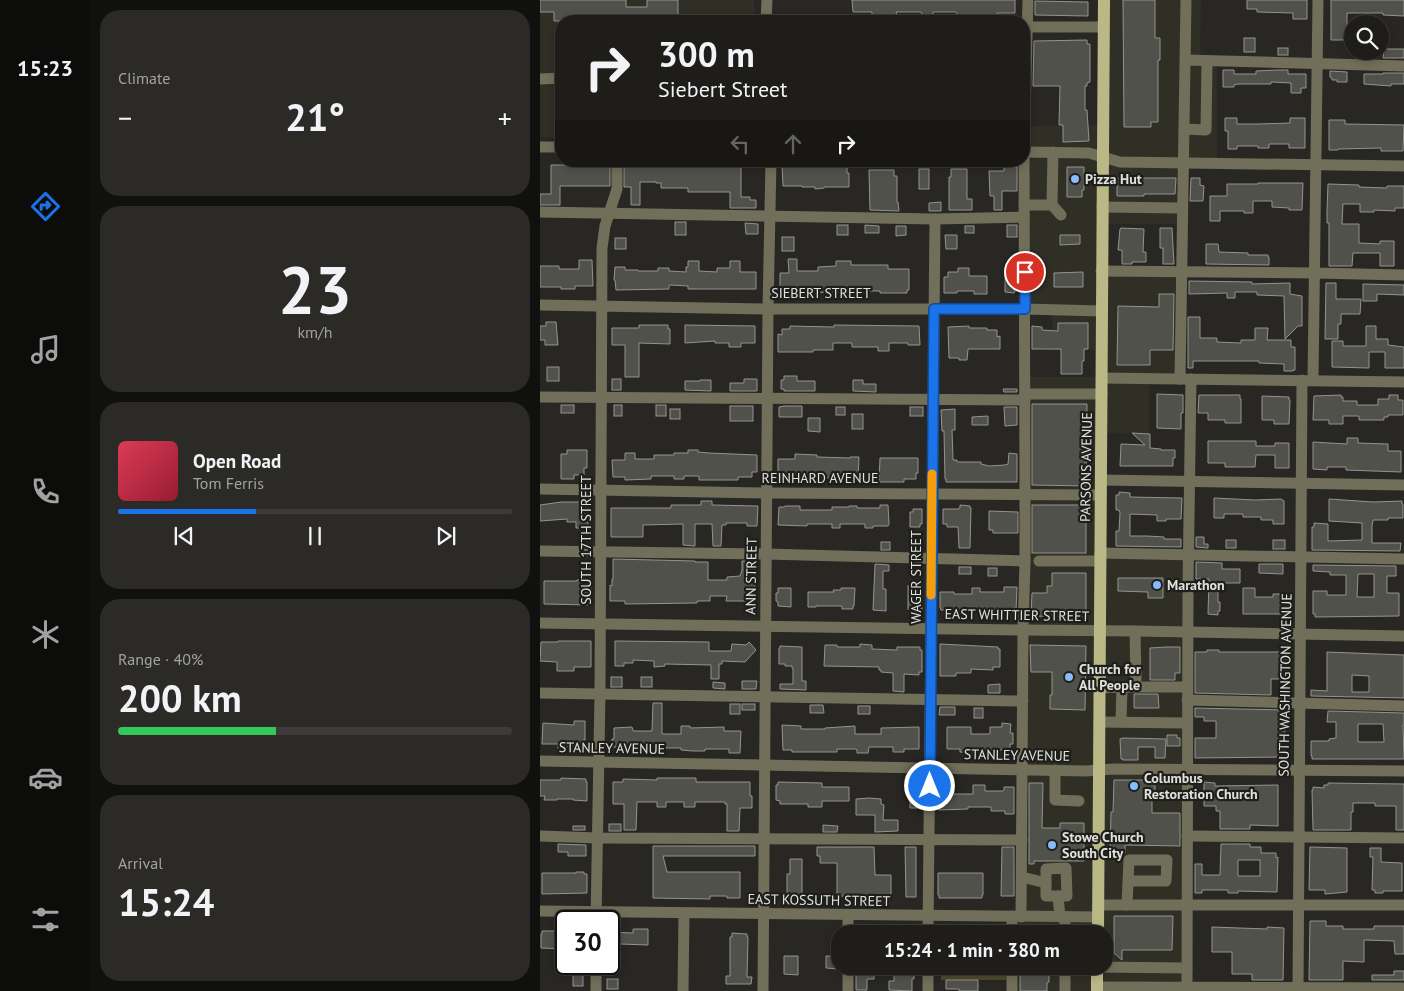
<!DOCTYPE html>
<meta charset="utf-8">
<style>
body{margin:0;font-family:"PT Sans",sans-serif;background:#2b2a27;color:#f1f3f6;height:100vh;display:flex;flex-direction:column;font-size:19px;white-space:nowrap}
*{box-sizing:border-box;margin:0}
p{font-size:16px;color:#a1a2a2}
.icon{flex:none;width:28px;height:28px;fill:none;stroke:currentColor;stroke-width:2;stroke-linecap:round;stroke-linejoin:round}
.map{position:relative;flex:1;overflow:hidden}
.drawer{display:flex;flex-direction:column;gap:10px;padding:10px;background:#10100e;width:450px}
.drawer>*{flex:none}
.top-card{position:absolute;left:15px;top:15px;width:475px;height:152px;border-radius:20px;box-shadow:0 2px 8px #0003,0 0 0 1px #3c3b39;background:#1e1d1a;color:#f1f3f6;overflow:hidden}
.fabs{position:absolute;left:804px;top:15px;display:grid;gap:10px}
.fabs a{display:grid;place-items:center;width:45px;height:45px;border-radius:50%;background:#1e1d1a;box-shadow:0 2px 8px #0003,0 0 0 1px #3c3b39;font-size:25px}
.speed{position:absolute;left:15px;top:910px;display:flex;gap:10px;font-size:25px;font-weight:700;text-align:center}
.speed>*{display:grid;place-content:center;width:65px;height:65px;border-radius:50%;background:#1e1d1a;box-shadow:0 2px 8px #0003,0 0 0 1px #3c3b39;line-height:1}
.speed .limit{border:2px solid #111;border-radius:8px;background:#fff;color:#111}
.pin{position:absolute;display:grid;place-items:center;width:42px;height:42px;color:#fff;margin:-21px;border:2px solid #fff;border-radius:50%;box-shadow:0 1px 5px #0007}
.me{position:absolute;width:55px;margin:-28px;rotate:0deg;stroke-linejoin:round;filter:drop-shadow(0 0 4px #0008)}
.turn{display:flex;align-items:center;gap:18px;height:105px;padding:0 20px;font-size:22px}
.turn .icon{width:65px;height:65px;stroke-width:2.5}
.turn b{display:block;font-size:35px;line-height:42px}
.lanes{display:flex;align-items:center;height:48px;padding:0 20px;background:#0003;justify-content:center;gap:25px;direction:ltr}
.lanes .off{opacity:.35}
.big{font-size:38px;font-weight:700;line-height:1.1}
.drawer .card{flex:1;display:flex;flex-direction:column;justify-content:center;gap:8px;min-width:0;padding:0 18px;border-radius:20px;background:#2b2a27}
.drawer .dial{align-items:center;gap:0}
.dial b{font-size:65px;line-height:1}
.song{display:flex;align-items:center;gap:15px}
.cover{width:60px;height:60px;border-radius:8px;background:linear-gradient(135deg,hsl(350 70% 55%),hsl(350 70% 35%))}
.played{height:5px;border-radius:2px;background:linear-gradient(90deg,#1a73e8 35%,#3c3b39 35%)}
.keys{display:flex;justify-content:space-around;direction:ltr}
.heat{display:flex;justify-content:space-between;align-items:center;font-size:28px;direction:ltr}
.charge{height:8px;border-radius:4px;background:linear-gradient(90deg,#34c759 40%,#3c3b39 0)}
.trip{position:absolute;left:291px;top:925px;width:282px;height:50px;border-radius:20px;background:#1e1d1a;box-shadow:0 2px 8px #0003,0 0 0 1px #3c3b39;font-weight:700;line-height:50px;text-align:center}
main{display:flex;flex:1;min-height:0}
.tabs{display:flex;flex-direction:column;width:90px;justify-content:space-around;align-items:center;background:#0c0c0a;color:#a1a2a2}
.tabs .icon{width:35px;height:35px}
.tabs .current{color:#1a73e8}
.tabs b{font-size:22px;color:#f1f3f6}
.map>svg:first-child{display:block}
.built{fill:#2f2f25}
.green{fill:#4d4a2a}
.building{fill:#51514c;stroke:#94948f;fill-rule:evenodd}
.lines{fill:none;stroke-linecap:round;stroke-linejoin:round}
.minor{stroke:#716f59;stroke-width:11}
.major{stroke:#bbb888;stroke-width:12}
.route-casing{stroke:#114b97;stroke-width:12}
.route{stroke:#1a73e8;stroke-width:9}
.slow{stroke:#f59e0b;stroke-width:9}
.poi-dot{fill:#87bbfc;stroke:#1e1e1a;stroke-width:2}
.labels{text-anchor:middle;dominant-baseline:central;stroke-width:4.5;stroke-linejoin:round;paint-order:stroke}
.poi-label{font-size:14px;font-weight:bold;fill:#e0e0dd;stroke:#1e1e1a;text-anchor:start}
.street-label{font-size:14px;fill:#e0e0dd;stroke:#1e1e1a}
</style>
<main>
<nav class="tabs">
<b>15:23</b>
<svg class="icon current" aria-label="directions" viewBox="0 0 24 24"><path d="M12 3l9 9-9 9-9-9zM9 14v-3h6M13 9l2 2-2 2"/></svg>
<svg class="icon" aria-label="music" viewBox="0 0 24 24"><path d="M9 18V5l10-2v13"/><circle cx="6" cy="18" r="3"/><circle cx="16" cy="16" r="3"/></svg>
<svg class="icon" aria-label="phone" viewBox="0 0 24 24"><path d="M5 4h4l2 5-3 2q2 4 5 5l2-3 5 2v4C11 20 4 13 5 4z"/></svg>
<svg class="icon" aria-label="climate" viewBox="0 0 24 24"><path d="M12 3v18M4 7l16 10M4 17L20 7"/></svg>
<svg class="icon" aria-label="car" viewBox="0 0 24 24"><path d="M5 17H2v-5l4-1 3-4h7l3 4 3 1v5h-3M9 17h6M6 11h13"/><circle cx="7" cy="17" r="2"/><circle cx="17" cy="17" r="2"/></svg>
<svg class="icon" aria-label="filters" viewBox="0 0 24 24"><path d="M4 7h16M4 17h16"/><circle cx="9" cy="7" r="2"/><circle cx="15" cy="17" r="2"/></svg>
</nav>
<section class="drawer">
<div class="card"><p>Climate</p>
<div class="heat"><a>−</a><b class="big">21°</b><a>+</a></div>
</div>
<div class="card dial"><b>23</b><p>km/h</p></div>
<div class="card">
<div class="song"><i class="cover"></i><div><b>Open Road</b><p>Tom Ferris</p></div></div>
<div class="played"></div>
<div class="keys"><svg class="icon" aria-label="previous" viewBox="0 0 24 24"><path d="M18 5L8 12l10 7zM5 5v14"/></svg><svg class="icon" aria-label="pause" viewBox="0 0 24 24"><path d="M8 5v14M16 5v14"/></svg><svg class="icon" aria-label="next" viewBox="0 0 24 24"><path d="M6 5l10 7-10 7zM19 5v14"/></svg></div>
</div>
<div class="card"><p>Range · 40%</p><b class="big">200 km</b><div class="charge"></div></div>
<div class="card"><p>Arrival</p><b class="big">15:24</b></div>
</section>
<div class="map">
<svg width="864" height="991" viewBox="0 0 864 991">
<rect width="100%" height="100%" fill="#282723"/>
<g class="built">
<path d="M0,0H214V21H21V138L0,137Z"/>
<path d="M564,0H661L660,64L677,65V163H643L642,224H563L564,271L640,275L639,380H609V434L563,433L560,554L646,555L645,987L672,991H469L466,980V966H565V934H467V926L481,919L484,377H563V350L511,351L513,310L480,311L485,126L563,125Z"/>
</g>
<g class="green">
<path d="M399,925L467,926V934H399Z"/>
<rect x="401" y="966" width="65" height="14"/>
</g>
<g class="building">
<path d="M0,0H86V7H107V0H138V21H14V12H0Z"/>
<path d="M312,0H475V13H457V15L431,16L417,15V13L416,12H393V15H382V13L380,12H356L357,15H332V12H313Z"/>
<path d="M583,0H615V38H620V60H618V122H611V127H584Z"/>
<path d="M707,0H767V19H753V13L717,12V9H707Z"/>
<path d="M791,0H864V16L843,15V13H807V40H791Z"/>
<path d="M495,1L548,2V16L495,15Z"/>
<rect x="704" y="38" width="11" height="14"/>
<path d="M547,40V44H550V82L547,83V86H545V110H547L549,141L523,142V125H519L520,86H493L494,41Z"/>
<rect x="738" y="48" width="10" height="7"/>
<path d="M844,49H864V58H843Z"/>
<path d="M683,70H694V74H716V71L738,70H748V74H766V88H761V93H751V83L731,82V84H698L694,85V87H683Z"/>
<path d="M790,71L807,72V82H797V80H792V78L790,77Z"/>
<path d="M843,73H864V84H851V86L824,84V74H843Z"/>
<path d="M685,118H697V124H718L750,123V118H765V148H749V144H729V148H718V146H697V149H688V131H685Z"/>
<path d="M789,120H805V124L864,125L863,151H841V148L798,149V150H789Z"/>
<path d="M27,162H37L38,166L70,165V186H20V205H0V194H11V165H27Z"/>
<path d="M84,162H99V166L191,167V166L200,165V168H201V197H210V200H216V208H190V192H148V188H121V183H116V182H100V205H91V187H84Z"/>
<path d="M284,163L297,164V166H307V173H309V187H284V188L275,189V187H262V186H243L242,165H263V167H284Z"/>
<path d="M464,167H477V191H462V210H454V196H450L449,171H464Z"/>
<path d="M527,167H544V190H542V197H527Z"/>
<rect x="379" y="169" width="10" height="20"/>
<path d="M411,169H427V199H432V210H409V177H411Z"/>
<path d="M329,170H354V176H357V202H358L359,211L330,210Z"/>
<path d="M577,178H636L635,194H604V196H577Z"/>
<path d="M651,178H660V185L664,186L663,201H650Z"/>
<path d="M718,183H763L762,210H749V208L732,207V201H713V213H704V211H680V221H670V196H687V184H718Z"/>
<path d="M788,184L819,185V187L847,188V186H864V208H855V211L834,210V212H820V204H803L802,224H819V243L840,244V241H854V266H840V253H813L812,266H789V223H787V211Z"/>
<path d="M401,202V211H389V203Z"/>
<rect x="135" y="222" width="11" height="13"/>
<path d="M205,223L218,224V234H206Z"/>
<rect x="297" y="225" width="11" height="10"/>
<path d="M325,225L339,226V233H325Z"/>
<rect x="467" y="225" width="10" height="12"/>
<path d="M356,226H366V235L356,236Z"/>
<rect x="425" y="226" width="9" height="7"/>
<path d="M581,228L604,229L603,252H606V262H592V264H582V250H578L580,229Z"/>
<path d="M620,228H632L634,264H623V248H620Z"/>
<path d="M405,235H417V249H406Z"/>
<path d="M520,235H540V244L520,245Z"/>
<rect x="242" y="237" width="12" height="14"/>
<rect x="75" y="238" width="11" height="11"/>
<path d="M666,244H678L679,252L708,253V255H728V257H729V265L666,264Z"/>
<path d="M248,259H257V271H278V267L296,266V261H311V265H348V269H369V290H367V293H340V291H325V290H304V292L240,293V273H249Z"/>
<path d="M39,260H52L53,286H35V289H21V287H0V266H19V269H39Z"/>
<path d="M148,261H159V271L177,272V268H190V261H200V272H216V289H148V286L130,285L129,286V289L76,290L75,280H74L75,267H85V270H98V271H118V268H129V271L146,272V267H148Z"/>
<path d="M418,268H429V276H447V294H434V291H417V293H404V277H408V272H418Z"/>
<path d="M474,271L475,292L474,293L465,292V272Z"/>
<path d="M543,272V287H514V273Z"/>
<path d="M649,281L712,282V284L750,283V294L762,296V326H758L745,339L744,296L717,295V292H695V298H687V293L649,294Z"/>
<path d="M786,283H796V299H821L820,314H801V324H798V339H785Z"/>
<path d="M823,284L864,285V295L837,294V301H823Z"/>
<path d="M619,294H634L633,350H610V365H577L578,306L619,307Z"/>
<path d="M648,317H660V338H677V342L701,343V340H715V328H728L727,340H751V347H755V370H753V371H744V364L719,363V361H653V368H648Z"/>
<path d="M6,322H16L18,345H5V340H0V326H6Z"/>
<path d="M518,323H548V349H544V361H542V374H521V349H492V326L502,327V330L518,331Z"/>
<path d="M99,325H128V329H130V344L99,343V377H85V345H72V328H99Z"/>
<path d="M145,325L215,326V343H201V347H189V343H175V341L145,343Z"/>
<path d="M294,325L379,326L380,345H368V343H349V351H338V347H312V343H293V350H273V352H238V334L242,335V329H250V326L294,327Z"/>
<path d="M429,326V328H447V330H457V337L460,336V349H428L427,360H419V358H409L408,327Z"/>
<path d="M826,326H836V339H848V345L864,347V368H845V352H829V368L792,367V341H803V346H826Z"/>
<rect x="7" y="367" width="12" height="14"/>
<path d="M244,376H257V381H275V391H244V389H241V380H244Z"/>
<rect x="72" y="379" width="9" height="11"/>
<path d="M204,379H217V391H190V383H204Z"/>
<path d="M160,380H171V391L145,390V381H160Z"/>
<path d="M313,380H323V384H336V392L313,391Z"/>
<path d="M463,389H477V392H464Z"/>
<path d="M617,394L643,395V413H641V429L617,428Z"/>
<path d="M659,395H700V399H701V423H685V420H668V413H658Z"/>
<path d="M801,395V397H803V401H817V405H838V399H849V395H858V400H863V415H848V417H844V420H819V416H803V424H789V420H773L774,396Z"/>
<path d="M722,396L749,397V400H750L749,424H734V420H722Z"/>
<path d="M492,404H547L546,486L492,485Z"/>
<rect x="21" y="405" width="13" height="8"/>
<rect x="74" y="405" width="8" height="11"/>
<rect x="116" y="405" width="10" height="11"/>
<rect x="190" y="406" width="23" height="15"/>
<path d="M244,406H262V417H239V407Z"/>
<rect x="296" y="407" width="9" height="8"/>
<rect x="370" y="407" width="13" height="9"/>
<path d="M464,407H477V425L465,426Z"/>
<rect x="130" y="409" width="10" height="10"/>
<path d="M415,409V430H412L413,460H417V462H441V464L449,466L465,465L468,464L469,453L477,454V482H406V479H405L404,431H402L401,410Z"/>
<rect x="312" y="414" width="11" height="15"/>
<path d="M448,416V425H432V417Z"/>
<path d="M268,418H280V432L268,431Z"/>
<path d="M592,433L610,434V448L621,449V450H635V458H633V466H580L581,444L605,445Z"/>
<path d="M807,438H818V443L848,444V451H861V472L806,470V467H787V470L773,469V442L807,444Z"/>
<path d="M668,441H716V446H735V443H749V468H735V455H716L715,467H685V463H668Z"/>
<path d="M27,450H47V468H44V475H34V479H21V454H27Z"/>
<path d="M148,450H158V452L169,453L217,455V472H212V477H198V480H159V476H144V479H134V476H111V479L85,480V477H73L72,460H85V453H95V459H114V455H134V453H148Z"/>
<path d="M255,454L277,455V457L310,458V457H319L318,481H296V478H265V480H238V459H255Z"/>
<path d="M340,458H378V473H376V479H364V482H339Z"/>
<path d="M579,492L590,493V497L642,498L641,519H626V521H617V515L590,514V536H607L624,537V539H641V547L576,546V531H579L580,513L579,510H576V495H579Z"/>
<path d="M674,498L715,500L741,499L744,501V524H733V520H721V517H703V514H684V518H674Z"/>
<path d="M789,499L833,502L862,501V504H863V518H848V520H833L832,526V543H861L860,551L772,550V527H774V523L788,524V541L822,540V523L789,521Z"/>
<path d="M161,501H172V505L218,506L217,526H207V523H186V525H182L181,546H173L172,524H155V546L143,545V524L103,525V537H71V508H131V505H161Z"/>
<path d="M21,502H48V528H36V522H27V519L0,521V505Z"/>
<path d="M340,505H348L349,524L348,526H333V528H325V524H300V528H292V524H267V526L238,525L239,507H244L245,506H260V510H292V507H309V506H317V508H340Z"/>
<path d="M420,505L430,506V508H431L430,548H419L418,527H407V524H403V509H418L420,508Z"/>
<rect x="492" y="505" width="54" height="48"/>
<path d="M373,509H382V524H380V527H370V512H373Z"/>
<path d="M449,511L478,512V533H453V530H449Z"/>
<path d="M656,537H664V544H668V548L656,547Z"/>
<rect x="686" y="540" width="10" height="8"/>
<rect x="733" y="540" width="12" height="9"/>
<rect x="341" y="542" width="9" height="8"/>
<path d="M73,559L155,561V562H168V580H187V577L200,576L202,570V561H216L214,601H186L187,596H170V601H157V603L85,604V601H70V585L72,586V579H73Z"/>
<path d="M656,562L682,563V569H700V583H678V602H680V611H678V615L668,614L669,579H656Z"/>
<path d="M335,564L349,565V571H343V589H346V611L333,610Z"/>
<path d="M719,564H743V574L719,573Z"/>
<path d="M773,565L856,566V576H847V593H859V616L775,617V614H773V591H787V595H806V575H790V572L773,571ZM818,574H834V597H817Z"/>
<rect x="419" y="567" width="12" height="7"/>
<rect x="448" y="568" width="9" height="8"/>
<path d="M512,573H546V617L491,616L492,593H507V586H512Z"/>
<path d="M578,578H623V598H608V592L578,591Z"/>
<path d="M51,579V605L4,604V581H37V580Z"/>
<rect x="368" y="586" width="14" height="23"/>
<path d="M464,587H477L476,611H465V610H427V612H416V610H401L400,607V592H414V594H432V588H440V592H464Z"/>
<path d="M238,588H251V607L238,606V602L236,601V593H238Z"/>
<path d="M301,588H315L314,606H313V609H302V606H276V607H268V592H294L293,590H301Z"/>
<path d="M703,588H715V597H733V594H749L748,614H703Z"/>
<path d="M18,641H51V667H34V671H17V662L0,661L1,642H18Z"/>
<path d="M75,641L169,642V651H191L192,644L206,645L209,642L216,650L205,662L182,661V664H179V679H171V665L125,664V666L114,667V661L93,660V663H84V666H75Z"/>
<path d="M320,644L332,645V649L357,650V647H380V650H382V672H379V675L364,674V692L353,691V673L341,672V670H339V667L284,666L285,645H297V647H320Z"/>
<path d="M400,644L458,647V649H460V667H453V670L431,669V673H416V676H400Z"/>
<path d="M490,645L546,646L545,710L510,709V695H512V672H491Z"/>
<path d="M240,646L262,647V681H266V690L240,689V684H253V668H252V666H245V664H239V648H240Z"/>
<path d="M626,647H640V673H635V680H610V648Z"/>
<path d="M667,650H679V652H741V653H748V679H731V695L655,693V652H667Z"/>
<path d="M787,652L864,655V698L771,696V690L787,691ZM812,675L829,676V692H812Z"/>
<rect x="71" y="677" width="11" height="10"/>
<rect x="101" y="677" width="11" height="10"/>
<path d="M202,681H217L216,689H202Z"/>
<path d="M173,682L185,683V689L173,688Z"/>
<path d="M460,684V693H448V685Z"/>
<path d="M594,694H618L619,708H594Z"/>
<path d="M113,703H122V734H141V726H150V728L184,727V731H201L200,753H189V749H165V751H153L141,750V748H109V751L83,750V747H72V739H74V728L92,727L93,731H112Z"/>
<rect x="190" y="704" width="10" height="10"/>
<rect x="202" y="704" width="13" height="6"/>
<path d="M270,705H283L284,713H270Z"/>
<rect x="318" y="706" width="12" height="8"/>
<path d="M400,707H415V715H399Z"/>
<rect x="434" y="708" width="9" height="10"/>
<path d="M655,708L747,710V721H745L744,757L655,758V738H676V721H664V717H655Z"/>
<path d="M788,711L864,713V725H863L864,759H772V756H771V741H789V739L796,738V722H787ZM818,724H843L844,742H818Z"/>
<path d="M34,721H45V740H43V747H27V748H18V744H2L3,723L34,725Z"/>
<path d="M462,723L471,724L470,733H473V744H470V750H444V753H433L420,752V749H407V727H431V734H450V727H462Z"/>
<path d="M242,725L261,726V729H285V728L315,726V734H341V728L379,727V749H364V752H353V747H329L328,753H317V750L316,749H297V752H252V750H243Z"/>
<path d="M627,735H637V738H640V746H627Z"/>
<path d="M583,738L626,739L625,758H615V747H598V760H583V759H581L580,739Z"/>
<path d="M21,778L46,779V782H47V801L33,800V799H17V800H4L5,796H0V780H21Z"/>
<path d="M117,778H156V782H210V796H212V808H200L199,831H187V804H185V802H155V807H144V802H126V807H117V802H97L96,830H84V804H73V782H83V779L117,780Z"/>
<path d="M574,780H615V791H612V813H640V846L585,845V853H570L571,812H573Z"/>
<path d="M238,782L282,783V787H309V801H282V807H268V804H240V801L236,800V785H238Z"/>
<path d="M664,782L675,783V786L738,785V826L710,825V829H680V811H676V806H664Z"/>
<path d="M489,783H503L502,828H520V823H544V861H494V864H489Z"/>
<path d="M788,783L864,784V830H856V806H835V803H813V812H811V830H773L772,790H773V787L784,788V785H788Z"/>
<path d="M372,785H381L380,808H370V792H372Z"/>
<path d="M433,785H445V791H463L464,790V787H474V814H465V811H451V807H428V809L399,810V789H400V786H412L414,794H433Z"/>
<path d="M329,798L341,799V804L344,805L343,820H358V831L335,832V815H316V799Z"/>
<rect x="69" y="824" width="12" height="7"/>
<path d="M283,825L298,826L297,832H283Z"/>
<rect x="33" y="826" width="12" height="4"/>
<path d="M18,844L46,845V856H28V852H18Z"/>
<path d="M681,844H710V847H721V853H736V858L738,857L737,892L698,891V893H688V890H662V893H655V864H662V875H680ZM698,860H720V876H698Z"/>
<path d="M113,846H215V856H123L127,872H200V898H187V896H170V899L113,898Z"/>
<path d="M277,847H334L335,875H351V897L297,896V863H280V856H277Z"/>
<path d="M365,847H376V897H366Z"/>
<path d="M462,847H474V896H461Z"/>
<path d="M770,847L807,848V892L785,894V890H769Z"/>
<path d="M830,848H841V862L862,863V891H843V893H835V890H832L833,857H830Z"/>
<path d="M250,859H262V896H247V874H250Z"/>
<path d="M36,872H44V874H47V893L2,894V873H36Z"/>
<path d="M398,873H443V895H442V898H399V895H398Z"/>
<path d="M574,916H633L632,950H582V960L574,953Z"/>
<path d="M770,921H786V926H803V929H834V926H864V954H855L854,941L824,940V962L803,961V980H769Z"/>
<path d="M672,927L727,929V927L744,928L743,980H712V974H692V952H672Z"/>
<path d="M93,929H108V945L80,944V948H69V932L93,933Z"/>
<path d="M2,931H26V949L1,948V934H2Z"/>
<path d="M192,933L207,934V937H208L207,977H212L211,984H186V976H190V937H192Z"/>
<path d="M244,956H258V975L244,974Z"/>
<path d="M286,956H298V969L286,968Z"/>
<path d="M480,966H509V982L507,983V991H480Z"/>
<path d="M316,969H334V979H327V990H316Z"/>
<path d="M354,969H369L370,971H374V979H372V991L349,990V981H354Z"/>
<path d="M854,971H864V980H832V975H854Z"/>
<rect x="33" y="975" width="10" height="11"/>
<rect x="67" y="979" width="11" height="10"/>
<path d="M406,980H438V991H419V989H406Z"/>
</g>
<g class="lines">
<g class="minor">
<path d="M226,21L227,0"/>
<path d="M484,27H563"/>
<path d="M646,60L864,66"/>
<path d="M0,79L21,78"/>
<path d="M645,129L666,130L667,61"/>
<path d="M0,147H21"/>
<path d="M484,152L549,153L580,162L864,166"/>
<path d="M484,205H512L513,152"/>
<path d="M512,205L521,215"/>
<path d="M562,207L642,208"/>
<path d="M0,212L395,219L484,217"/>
<path d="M561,271L775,273L864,275"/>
<path d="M0,305L228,309H485L561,311"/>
<path d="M562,378L864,382"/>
<path d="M640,379L646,0"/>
<path d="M773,380L778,0"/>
<path d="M485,394H562"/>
<path d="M0,397L485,400"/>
<path d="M561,480L864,485"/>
<path d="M0,489L227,493L561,495"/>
<path d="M0,551L226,554L485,561"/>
<path d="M560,553L864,559"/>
<path d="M499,561H560"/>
<path d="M0,623L483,630L595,631L864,636"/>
<path d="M595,631L596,680"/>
<path d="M559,688L582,687H647"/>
<path d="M0,693L483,701"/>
<path d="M647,700L864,706"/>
<path d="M559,722L647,723"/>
<path d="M581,722L582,687"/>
<path d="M0,761L545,771L574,769L864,771"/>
<path d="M515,770V800L539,801"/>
<path d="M0,836L58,838L482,840"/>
<path d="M647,836L864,838"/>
<path d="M482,877L506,883V896H518L520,917"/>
<path d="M506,883V869L526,868L527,896H518"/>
<path d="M558,905H864"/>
<path d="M587,905L589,860H627L626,881H588"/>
<path d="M0,911L558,917"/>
<path d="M481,917L483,630L485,561V494L484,152L488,0"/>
<path d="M56,921L60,693L62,248L65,226L77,189V161"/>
<path d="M308,934V915"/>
<path d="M388,934L395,219"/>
<path d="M472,934V916"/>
<path d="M525,934V917"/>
<path d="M525,966V991"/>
<path d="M557,967L647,968"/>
<path d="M557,987L864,988"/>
<path d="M56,991V964"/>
<path d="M143,991L144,913"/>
<path d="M223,991L228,309L231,161"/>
<path d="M308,991V966"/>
<path d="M388,991V966"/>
<path d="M472,991V966"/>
<path d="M647,991L648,587L651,379"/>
<path d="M758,991L762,380"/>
</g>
<g class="major">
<path d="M558,934L564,0"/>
<path d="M557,991V966"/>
</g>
</g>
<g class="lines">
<g class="route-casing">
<path id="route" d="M390,786L394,309H485V272"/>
</g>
<use href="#route" class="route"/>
<path class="slow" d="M391,595L392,474"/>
</g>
<g class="poi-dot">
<circle cx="535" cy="179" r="5"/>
<circle cx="617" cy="585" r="5"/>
<circle cx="529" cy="677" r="5"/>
<circle cx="594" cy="786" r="5"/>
<circle cx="512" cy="845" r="5"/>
</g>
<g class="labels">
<g class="poi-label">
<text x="545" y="179">Pizza Hut</text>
<text x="627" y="585">Marathon</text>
<text x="539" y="669">Church for<tspan x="539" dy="16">All People</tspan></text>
<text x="604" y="778">Columbus<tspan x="604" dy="16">Restoration Church</tspan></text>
<text x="522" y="837">Stowe Church<tspan x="522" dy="16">South City</tspan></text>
</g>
<g class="street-label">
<text x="281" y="293">SIEBERT STREET</text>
<text transform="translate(546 467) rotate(-89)">PARSONS AVENUE</text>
<text x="280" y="478">REINHARD AVENUE</text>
<text transform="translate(46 540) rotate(-90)">SOUTH 17TH STREET</text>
<text transform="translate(211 576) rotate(-89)">ANN STREET</text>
<text transform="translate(376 577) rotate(-90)">WAGER STREET</text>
<text transform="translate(477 615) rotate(1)">EAST WHITTIER STREET</text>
<text transform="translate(745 685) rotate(-89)">SOUTH WASHINGTON AVENUE</text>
<text transform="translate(72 748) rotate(1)">STANLEY AVENUE</text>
<text transform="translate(477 755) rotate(1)">STANLEY AVENUE</text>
<text transform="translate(279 900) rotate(1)">EAST KOSSUTH STREET</text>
</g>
</g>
</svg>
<div class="fabs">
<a><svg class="icon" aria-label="search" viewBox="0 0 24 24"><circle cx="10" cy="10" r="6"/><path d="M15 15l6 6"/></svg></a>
</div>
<div class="speed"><div class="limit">30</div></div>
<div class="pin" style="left:485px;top:272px;background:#d93025"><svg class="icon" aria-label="arrive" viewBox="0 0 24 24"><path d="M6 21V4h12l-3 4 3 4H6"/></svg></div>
<svg class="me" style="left:390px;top:786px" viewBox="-20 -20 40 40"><circle r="17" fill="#1a73e8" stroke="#fff" stroke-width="3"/><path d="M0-11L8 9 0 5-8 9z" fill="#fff"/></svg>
<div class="trip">15:24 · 1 min · 380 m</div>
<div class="top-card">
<div class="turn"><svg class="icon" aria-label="right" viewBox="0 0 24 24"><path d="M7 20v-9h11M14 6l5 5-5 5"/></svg><div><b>300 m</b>Siebert Street</div></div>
<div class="lanes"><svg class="icon off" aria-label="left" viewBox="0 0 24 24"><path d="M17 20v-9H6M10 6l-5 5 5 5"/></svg><svg class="icon off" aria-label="ahead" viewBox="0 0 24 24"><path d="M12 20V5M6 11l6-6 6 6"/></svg><svg class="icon" aria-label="right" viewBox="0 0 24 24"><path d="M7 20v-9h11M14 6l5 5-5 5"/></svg></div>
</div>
</div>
</main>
